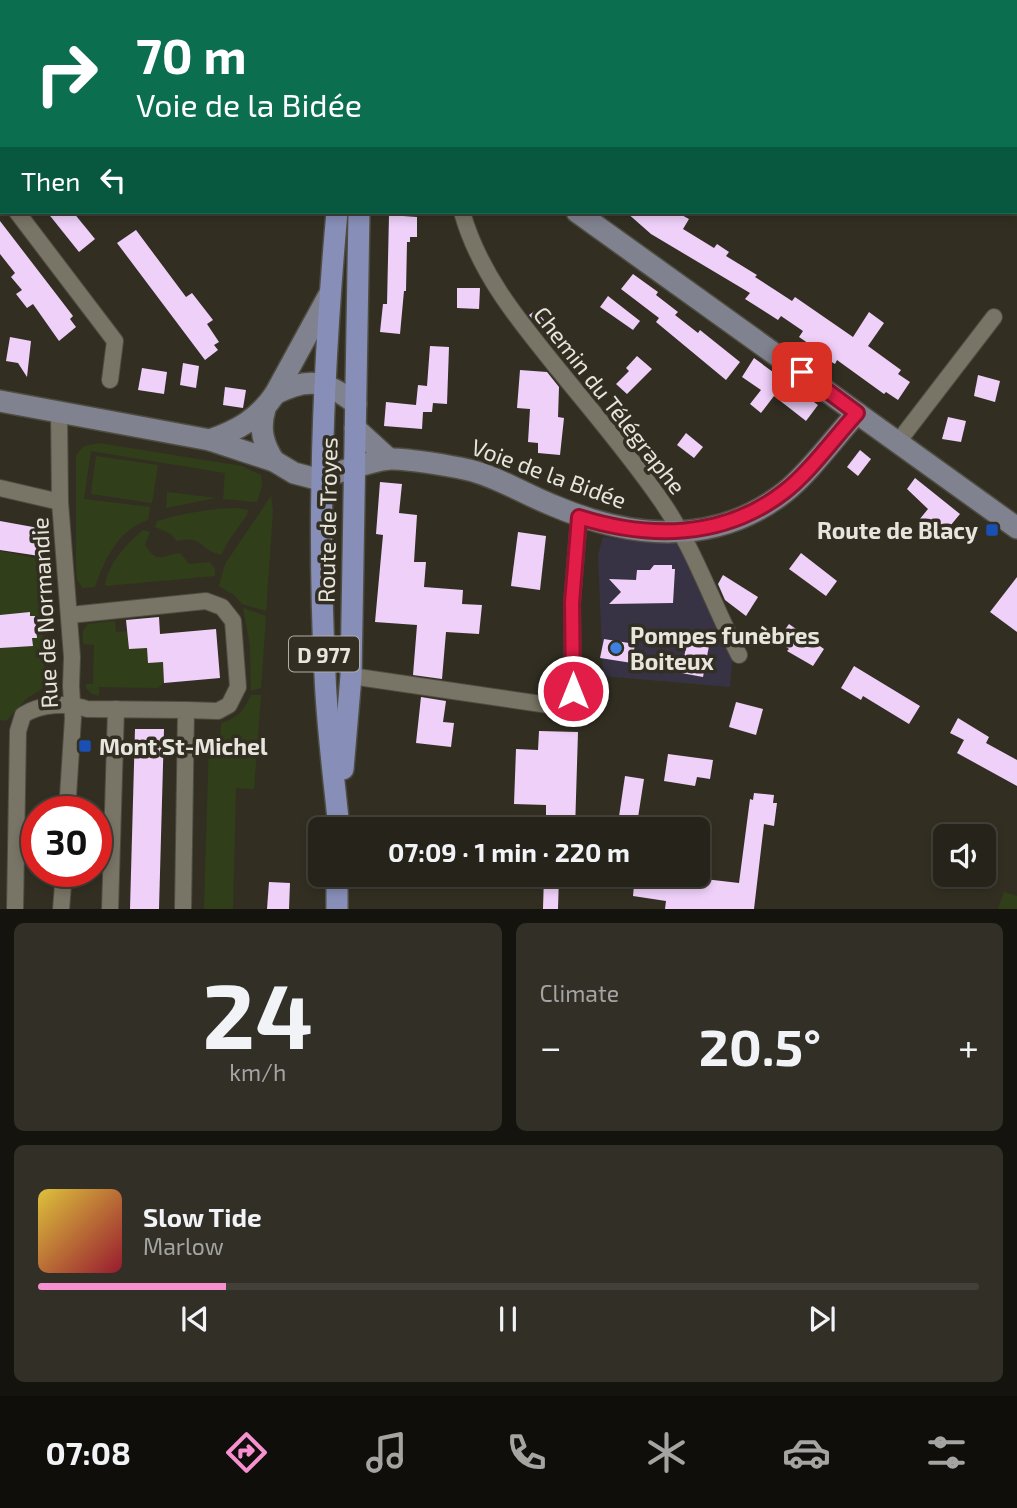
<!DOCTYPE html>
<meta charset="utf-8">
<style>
body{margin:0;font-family:"Exo 2",sans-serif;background:#322f27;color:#f1f3f6;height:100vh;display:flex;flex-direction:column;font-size:26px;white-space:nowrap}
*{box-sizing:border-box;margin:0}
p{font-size:23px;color:#a4a4a2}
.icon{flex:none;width:38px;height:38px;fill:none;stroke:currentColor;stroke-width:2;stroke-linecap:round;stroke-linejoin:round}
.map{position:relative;height:909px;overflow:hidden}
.sheet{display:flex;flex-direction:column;gap:14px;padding:14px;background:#15130e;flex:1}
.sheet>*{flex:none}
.top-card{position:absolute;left:0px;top:0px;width:1018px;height:214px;box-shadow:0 4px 10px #0003,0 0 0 2px #424039;background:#0b6e4f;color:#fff;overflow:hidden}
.fabs{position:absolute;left:933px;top:824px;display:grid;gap:14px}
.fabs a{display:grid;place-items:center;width:63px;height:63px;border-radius:10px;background:#26231a;box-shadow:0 4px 10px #0003,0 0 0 2px #424039;font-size:35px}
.speed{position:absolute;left:21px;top:796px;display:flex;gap:14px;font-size:35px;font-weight:700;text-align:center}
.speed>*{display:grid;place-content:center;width:91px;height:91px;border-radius:50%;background:#26231a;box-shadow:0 4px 10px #0003,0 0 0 2px #424039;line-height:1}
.speed .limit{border:10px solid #d22;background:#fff;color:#111}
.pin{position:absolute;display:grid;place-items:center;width:60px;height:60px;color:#fff;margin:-30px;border-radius:14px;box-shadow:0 4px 10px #0006}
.me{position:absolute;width:77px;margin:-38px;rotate:0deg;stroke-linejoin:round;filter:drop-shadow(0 0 5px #0008)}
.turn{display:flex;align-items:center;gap:24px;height:147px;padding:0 21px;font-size:32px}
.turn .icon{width:91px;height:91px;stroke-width:2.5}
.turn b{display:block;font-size:49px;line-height:60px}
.then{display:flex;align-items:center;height:66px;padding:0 21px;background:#0003;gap:14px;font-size:26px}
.big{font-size:52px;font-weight:700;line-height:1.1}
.sheet .tile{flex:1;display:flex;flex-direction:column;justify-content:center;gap:10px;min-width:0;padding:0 24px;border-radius:10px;background:#322f27}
.sheet .dial{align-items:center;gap:0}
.dial b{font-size:91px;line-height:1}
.song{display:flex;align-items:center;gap:21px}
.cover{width:84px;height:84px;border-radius:10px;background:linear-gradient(135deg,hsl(50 70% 55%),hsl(350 70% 35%))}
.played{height:7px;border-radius:4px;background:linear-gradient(90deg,#f690cf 20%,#424039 20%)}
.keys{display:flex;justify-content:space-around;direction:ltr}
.heat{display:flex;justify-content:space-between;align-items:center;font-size:38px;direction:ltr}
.sheet .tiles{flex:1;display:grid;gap:14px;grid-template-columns:1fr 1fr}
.tile:last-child{grid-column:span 2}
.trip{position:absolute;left:308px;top:817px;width:402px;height:70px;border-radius:10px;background:#26231a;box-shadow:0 4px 10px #0003,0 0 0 2px #424039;font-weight:700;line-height:70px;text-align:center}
.tabs{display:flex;height:112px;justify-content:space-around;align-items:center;background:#0f0e0a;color:#a4a4a2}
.tabs .icon{width:49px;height:49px}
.tabs .active{color:#f690cf}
.tabs b{font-size:32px;color:#f1f3f6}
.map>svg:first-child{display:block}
.commercial{fill:#383344}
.green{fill:#303f19}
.building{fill:#efd0f9}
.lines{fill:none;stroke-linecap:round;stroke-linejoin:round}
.street-casing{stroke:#4f4d42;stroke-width:18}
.secondary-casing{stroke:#4f4d42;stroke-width:24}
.primary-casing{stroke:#4f4d42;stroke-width:24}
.street{stroke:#787566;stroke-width:16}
.secondary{stroke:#80828f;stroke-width:21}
.primary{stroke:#878fb8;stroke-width:21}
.route-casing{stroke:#92132f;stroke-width:18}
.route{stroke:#e11d48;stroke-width:12}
.transit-dot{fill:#1a4fb4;stroke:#322f22;stroke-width:2.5}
.shop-dot{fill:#3f7fe0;stroke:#322f22;stroke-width:2.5}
.labels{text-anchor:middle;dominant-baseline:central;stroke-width:7;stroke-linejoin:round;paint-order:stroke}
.shield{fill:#322f22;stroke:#b1aea5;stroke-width:2}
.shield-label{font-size:21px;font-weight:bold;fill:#e7e5dd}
.street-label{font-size:23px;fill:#e7e5dd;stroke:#322f22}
.poi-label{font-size:23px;font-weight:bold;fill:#e7e5dd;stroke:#322f22;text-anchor:start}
</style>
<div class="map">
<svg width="1017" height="910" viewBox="0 0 1017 910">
<rect width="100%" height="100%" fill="#322f22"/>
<path class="commercial" d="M603,537L643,542L681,539L733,651L730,687L603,676L598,555Z"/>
<g class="green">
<path d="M99,443L242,466L261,475L262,486L257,502L223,499L225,473L91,451L84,499L150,507L148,520C119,529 104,560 95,587L83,588L77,580L76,561V455L84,446Z"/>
<path d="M96,456L158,465L152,503L91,494Z"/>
<path d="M167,492L216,498L166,508Z"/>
<path d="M271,496L273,510L266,611L242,604L234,595L219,586L225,564Z"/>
<path d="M236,508L248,510L247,515L229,540L221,555C197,549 205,535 177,541L171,534L155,527L157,521C183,513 208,509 236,508Z"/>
<path d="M143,530L150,532L145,545C158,565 161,555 180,553L189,564L210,562L215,569V576L105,586C108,563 126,545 143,530Z"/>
<path d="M0,551L54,562V581L40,585L45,687L27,698L6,721L0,720Z"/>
<path d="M243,608L266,616L261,688L251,691L250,646Z"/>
<path d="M115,621L116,632L127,631L129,649L147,648L148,663L163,662L164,683L157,688L99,687V696L92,694L86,688V684H93L94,645L83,644V631L88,624Z"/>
<path d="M251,695H261L254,789L236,788L233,909H204L209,742L220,741L221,723C237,719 244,710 251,695Z"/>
<path d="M1004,892L1017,896V909H998Z"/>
</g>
<g class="building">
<path d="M47,212H73L95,239L79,252Z"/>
<path d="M626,212H676L689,219L683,229L714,248L717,244L729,252L726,256L757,275L755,277L792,301L795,297L853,337L869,312L884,323L868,346L901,370L898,374L910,382L898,400L886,392L884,394L837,360L835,364L822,356L824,354L799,337L803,331L781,316L778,320L745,299L750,293L651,234Z"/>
<path d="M389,215L417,217V237H410V242H407L406,291H404L400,334L380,332L383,304H387Z"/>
<path d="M0,221L73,316L70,319L76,327L59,341L33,304L27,308L16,294L22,290L11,277L15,273L0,254Z"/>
<path d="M136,230L186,297L192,293L213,320L207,324L219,342L214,345L218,350L205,360L117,243Z"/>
<path d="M633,274L658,292L656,295L678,312L675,315L698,333L700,330L740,362L726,380L656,322L659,318L621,289Z"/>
<path d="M457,288H480L479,309L457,308Z"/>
<path d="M608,296L640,321L633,330L600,307Z"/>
<path d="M536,310L578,362L571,368L529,315Z"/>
<path d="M10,337L31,341L27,377L18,363L6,361Z"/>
<path d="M430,346L449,347L447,404L433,403L432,412H423L422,429L384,426L386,402L416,405L418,385L427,386Z"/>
<path d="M637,356L652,369L627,394L616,384L629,371L626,368Z"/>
<path d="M754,358L818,405L806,421L774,396L761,413L750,404L761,390L742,377Z"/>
<path d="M183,363L199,366L196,388L180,385Z"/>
<path d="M142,368L167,372L164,394L138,390Z"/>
<path d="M520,370L547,372L559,387L558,417L564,418L560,455L538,453V443L528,442L530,409L517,408Z"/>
<path d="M978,375L1000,381L995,402L974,396Z"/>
<path d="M225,387L246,390L243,408L223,405Z"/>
<path d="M948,417L966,421L961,442L942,439Z"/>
<path d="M686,433L703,447L694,458L677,445Z"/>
<path d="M860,450L871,459L858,476L847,467Z"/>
<path d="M915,478L960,514L941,537L919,520L928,509L907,489Z"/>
<path d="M380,482L402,484L399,513L417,515L414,562H426L424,587L463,590L462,604L482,605L479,634L446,632L442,679L413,675L417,625L375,622L383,535L376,534Z"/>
<path d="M0,521L44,529L42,541L48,542L46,557L0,550Z"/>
<path d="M518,532L546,536L540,590L511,586Z"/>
<path d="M801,553L837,581L826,596L789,569Z"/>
<path d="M654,565H672V569H675L673,603L609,604L621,592L609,579L636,580L637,570H650Z"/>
<path d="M723,575L758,597L746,616L725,600L718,584Z"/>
<path d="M1017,577V632L990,612Z"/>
<path d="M30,612V616H35L37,638H32L33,646L0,648V615Z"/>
<path d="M159,617L160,634L216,629L220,678L164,683L163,662L148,663L147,648L129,649L126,620Z"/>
<path d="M789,624L824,649L813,666L787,651L789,649L777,641Z"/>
<path d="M604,639L635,644L632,663L600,658Z"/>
<path d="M687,642L709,646L703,677L681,673Z"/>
<path d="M854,666L920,706L909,724L863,696L861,700L841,688Z"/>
<path d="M421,697L446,701L443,722L454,723L451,747L416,743Z"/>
<path d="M736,702L763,709L756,735L729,727Z"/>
<path d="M958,718L989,737L986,743L1017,760V786L957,753L964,740L950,733Z"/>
<path d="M135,729H164L159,909H130Z"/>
<path d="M539,731L578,732L575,830H546V805L514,804L516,749L538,750Z"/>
<path d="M668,754L713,760L710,779L697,777L695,786L664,781Z"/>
<path d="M625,776L644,779L636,830H617Z"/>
<path d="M754,793L774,795L773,803H777L774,826L764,824L754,909H665L666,901L633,896L635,875H670L739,883L750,799L753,800Z"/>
<path d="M544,875H559L558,909H543Z"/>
<path d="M269,882L290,883L289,909H267Z"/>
</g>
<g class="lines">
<g class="street-casing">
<g id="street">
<path d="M102,0V2"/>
<path d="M899,0L901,2"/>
<path d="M624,2L625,0"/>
<path d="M0,73H2"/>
<path d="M1017,113V112"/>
<path d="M0,189L2,192"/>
<path d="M17,212L115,341L110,380"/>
<path d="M462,212C479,273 519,321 558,369C593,412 629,454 660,499C694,547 712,603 739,655"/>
<path d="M59,411L60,502L72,657L71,686L73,718L67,812"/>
<path d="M898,442L994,317"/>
<path d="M0,488L60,502"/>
<path d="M70,615L206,601L222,607L233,621L238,687L229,705L218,711L186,710"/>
<path d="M351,676L562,707L567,703L573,691L572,603L579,517"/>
<path d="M15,910L18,731L23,715C40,704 67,702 87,709L186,710L183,910"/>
<path d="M61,910L64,872"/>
<path d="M110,910L116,709"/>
</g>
</g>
<g class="secondary-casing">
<g id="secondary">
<path d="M577,212L1017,528"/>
<path d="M275,394C309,376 327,381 356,404"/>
<path d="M0,401L210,440L274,461L294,473L313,478L322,477C342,472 369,461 389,459C406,458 451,466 469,470C498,477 524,494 552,505C629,538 714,548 785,492C810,472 835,437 857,413"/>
<path d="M265,409C259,429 263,444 274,461"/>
<path d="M355,428L389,459"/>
<path d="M210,440C238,430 258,419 275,394L329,295"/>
</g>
</g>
<g class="primary-casing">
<g id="primary">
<path d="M327,0V2"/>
<path d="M366,2V0"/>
<path d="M337,212C323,366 317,521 325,675C327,727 334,778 339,829"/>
<path d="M343,769L351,676L359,212"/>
<path d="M337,910V875"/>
</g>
</g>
<use href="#street" class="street"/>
<use href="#secondary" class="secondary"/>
<use href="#primary" class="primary"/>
</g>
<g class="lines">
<g class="route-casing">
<path id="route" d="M573,691L572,603L579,517C649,539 723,539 784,492C809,473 835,437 857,413L802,372"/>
</g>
<use href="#route" class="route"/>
</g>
<g class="transit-dot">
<rect x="985" y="523" width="14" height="14" rx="3.5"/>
<rect x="78" y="739" width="14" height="14" rx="3.5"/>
</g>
<circle class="shop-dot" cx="616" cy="648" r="7"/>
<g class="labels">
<rect class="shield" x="289" y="636.5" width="70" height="35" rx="5"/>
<g class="shield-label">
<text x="324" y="654">D 977</text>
</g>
<g class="street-label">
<text transform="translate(610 400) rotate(52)">Chemin du Télégraphe</text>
<text transform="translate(549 473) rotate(20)">Voie de la Bidée</text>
<text transform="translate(327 520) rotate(-89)">Route de Troyes</text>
<text transform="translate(44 613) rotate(-93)">Rue de Normandie</text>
</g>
<g class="poi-label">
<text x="978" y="530" text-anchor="end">Route de Blacy</text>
<text x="630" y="635">Pompes funèbres<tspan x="630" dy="26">Boiteux</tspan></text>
<text x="99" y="746">Mont St-Michel</text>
</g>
</g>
</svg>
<div class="fabs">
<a><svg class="icon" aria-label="sound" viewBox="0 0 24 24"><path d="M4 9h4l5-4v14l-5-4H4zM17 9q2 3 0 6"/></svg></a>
</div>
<div class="speed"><div class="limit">30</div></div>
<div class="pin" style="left:802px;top:372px;background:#d93025"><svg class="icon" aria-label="arrive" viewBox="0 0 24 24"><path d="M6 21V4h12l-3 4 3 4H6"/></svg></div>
<svg class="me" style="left:573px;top:691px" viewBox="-20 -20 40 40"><circle r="17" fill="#e11d48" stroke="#fff" stroke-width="3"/><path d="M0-11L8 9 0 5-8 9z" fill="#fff"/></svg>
<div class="trip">07:09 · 1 min · 220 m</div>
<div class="top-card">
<div class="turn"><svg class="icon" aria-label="right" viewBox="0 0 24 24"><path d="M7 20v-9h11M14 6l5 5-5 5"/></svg><div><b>70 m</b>Voie de la Bidée</div></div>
<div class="then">Then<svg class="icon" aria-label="left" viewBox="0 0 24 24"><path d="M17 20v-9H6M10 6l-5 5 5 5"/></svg></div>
</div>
</div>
<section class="sheet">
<div class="tiles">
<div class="tile dial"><b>24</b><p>km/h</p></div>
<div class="tile"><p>Climate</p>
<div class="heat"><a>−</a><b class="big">20.5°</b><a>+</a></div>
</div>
<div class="tile">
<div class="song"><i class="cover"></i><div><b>Slow Tide</b><p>Marlow</p></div></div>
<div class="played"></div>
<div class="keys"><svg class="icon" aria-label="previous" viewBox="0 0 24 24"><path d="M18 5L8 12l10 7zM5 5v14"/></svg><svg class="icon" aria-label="pause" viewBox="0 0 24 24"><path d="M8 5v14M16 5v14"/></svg><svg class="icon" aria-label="next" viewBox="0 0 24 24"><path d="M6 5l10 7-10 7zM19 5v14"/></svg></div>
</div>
</div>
</section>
<nav class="tabs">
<b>07:08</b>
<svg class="icon active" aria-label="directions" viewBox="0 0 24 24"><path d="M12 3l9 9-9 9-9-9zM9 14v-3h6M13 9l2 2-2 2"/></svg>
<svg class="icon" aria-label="music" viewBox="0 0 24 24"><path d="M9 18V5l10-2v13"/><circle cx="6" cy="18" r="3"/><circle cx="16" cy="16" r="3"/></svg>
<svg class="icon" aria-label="phone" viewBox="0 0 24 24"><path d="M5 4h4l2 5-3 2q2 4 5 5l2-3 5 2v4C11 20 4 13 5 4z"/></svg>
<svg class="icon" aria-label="climate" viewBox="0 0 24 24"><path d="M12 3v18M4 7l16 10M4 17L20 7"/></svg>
<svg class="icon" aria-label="car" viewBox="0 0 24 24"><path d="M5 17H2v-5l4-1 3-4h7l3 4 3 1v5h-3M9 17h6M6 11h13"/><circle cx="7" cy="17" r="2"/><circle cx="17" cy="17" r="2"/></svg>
<svg class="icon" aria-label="filters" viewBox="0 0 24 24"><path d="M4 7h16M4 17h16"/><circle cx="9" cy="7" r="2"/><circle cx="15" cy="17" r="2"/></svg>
</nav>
